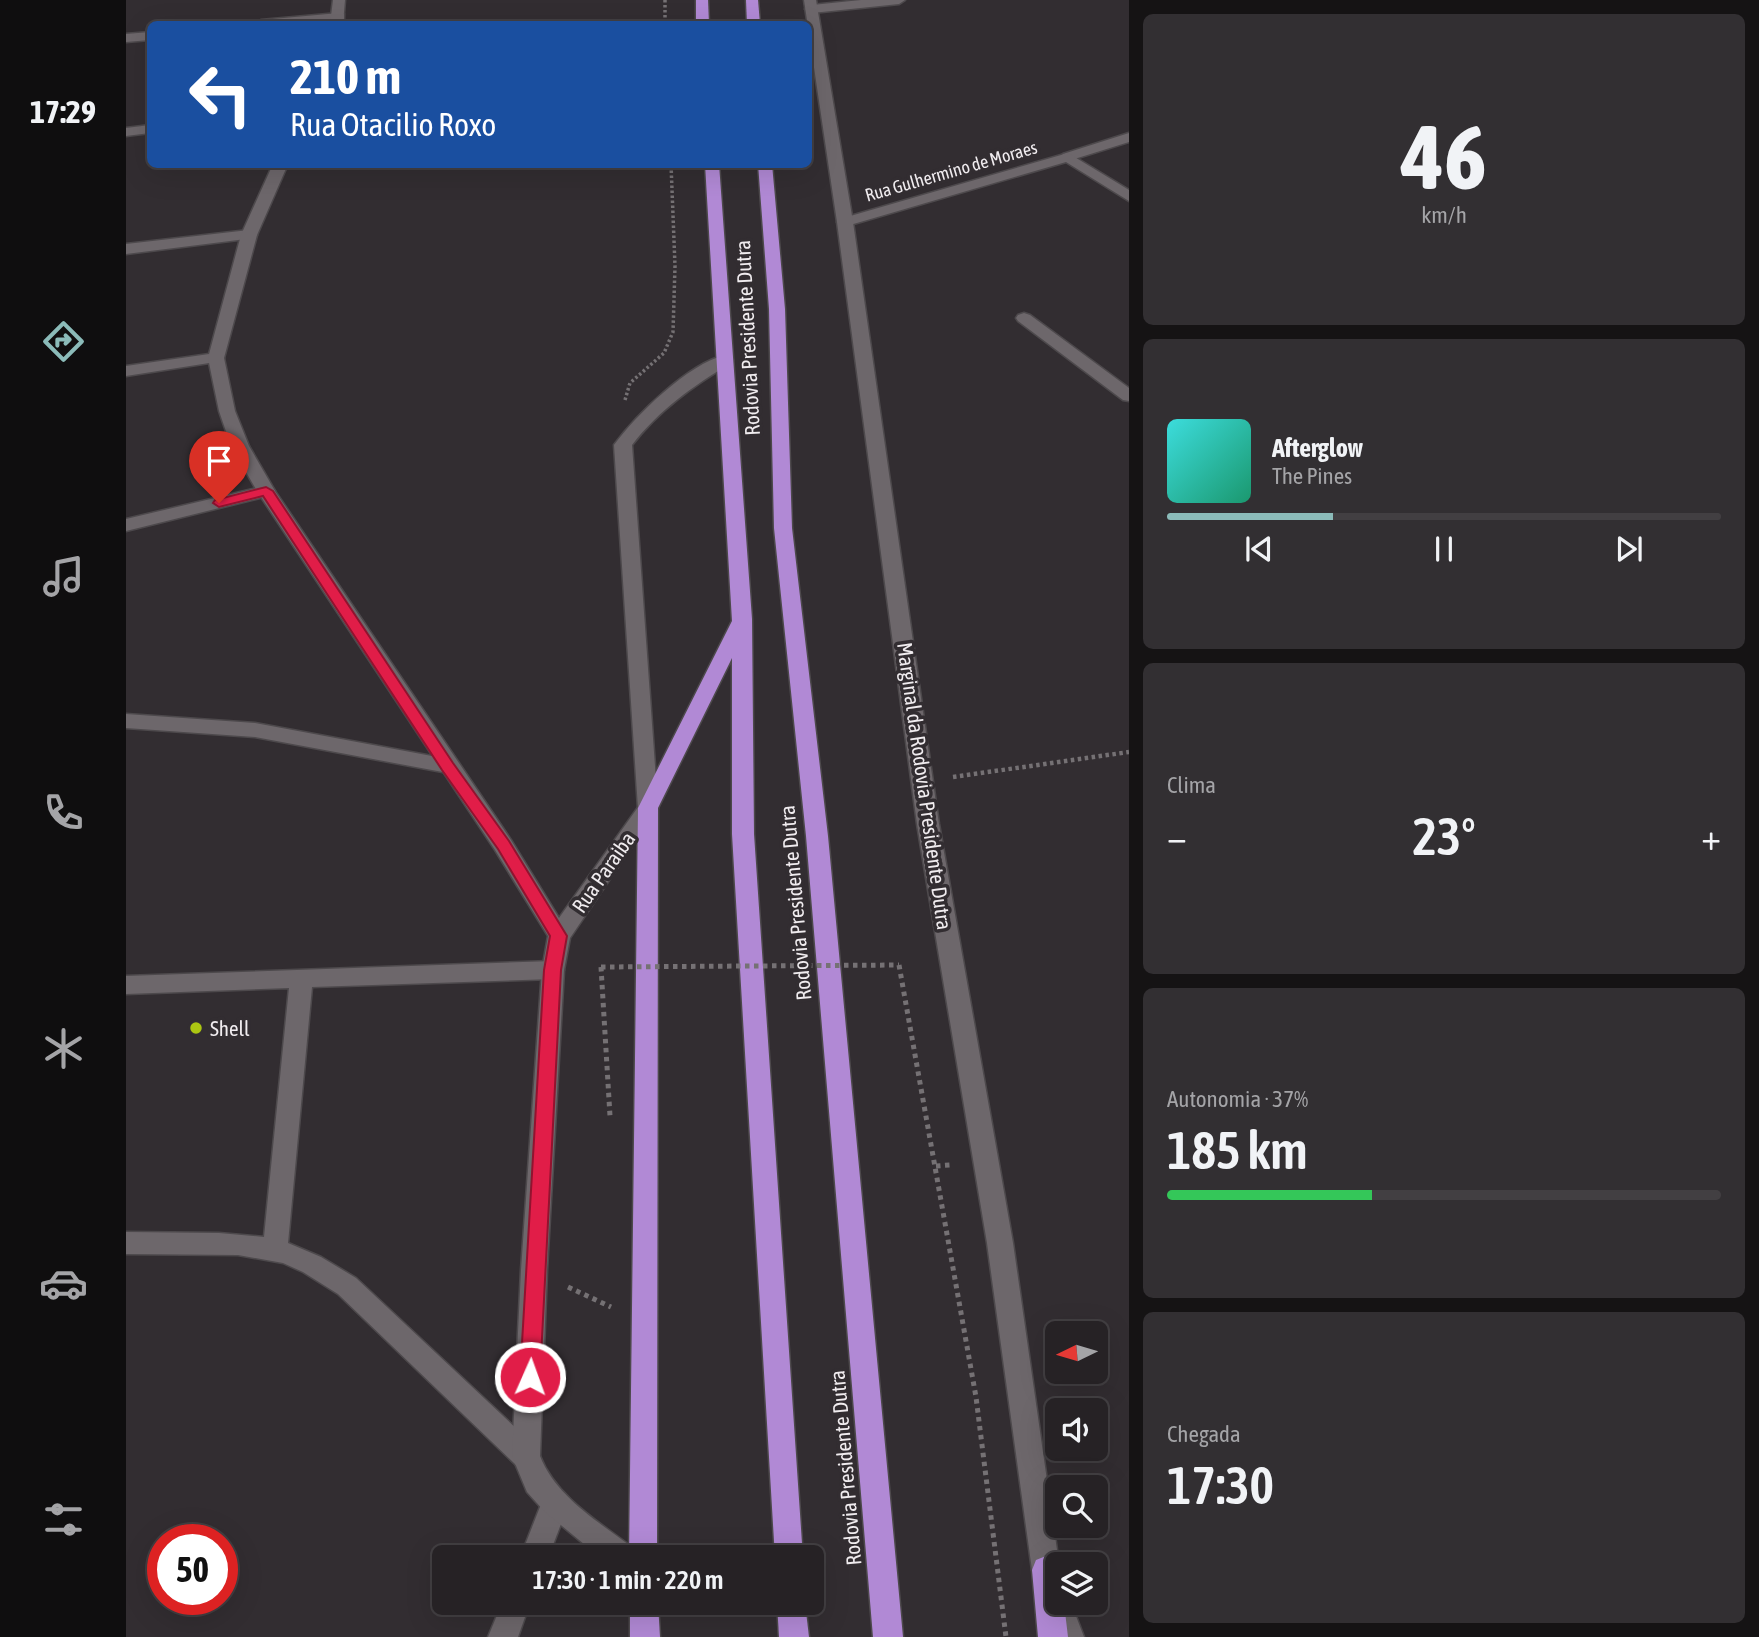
<!DOCTYPE html>
<html lang="pt">
<meta charset="utf-8">
<style>
body{margin:0;font-family:"Asap Condensed",sans-serif;background:#322f32;color:#f1f3f6;height:100vh;display:flex;flex-direction:column;font-size:26px;white-space:nowrap}
*{box-sizing:border-box;margin:0}
p{font-size:23px;color:#a4a4a7}
.icon{flex:none;width:38px;height:38px;fill:none;stroke:currentColor;stroke-width:2;stroke-linecap:round;stroke-linejoin:round}
.map{position:relative;flex:1;overflow:hidden}
.side{display:flex;flex-direction:column;gap:14px;padding:14px;background:#151314;width:630px}
.side>*{flex:none}
.top-card{position:absolute;left:21px;top:21px;width:665px;height:147px;border-radius:10px;box-shadow:0 7px 28px #0002,0 0 0 2px #423f42;background:#1a4fa0;color:#fff;overflow:hidden}
.needle{width:46px;rotate:265deg}
.fabs{position:absolute;left:919px;top:1321px;display:grid;gap:14px}
.fabs a{display:grid;place-items:center;width:63px;height:63px;border-radius:10px;background:#262225;box-shadow:0 7px 28px #0002,0 0 0 2px #423f42;font-size:35px}
.speed{position:absolute;left:21px;top:1524px;display:flex;gap:14px;font-size:35px;font-weight:700;text-align:center}
.speed>*{display:grid;place-content:center;width:91px;height:91px;border-radius:50%;background:#262225;box-shadow:0 7px 28px #0002,0 0 0 2px #423f42;line-height:1}
.speed .limit{border:10px solid #d22;background:#fff;color:#111}
.pin{position:absolute;display:grid;place-items:center;width:60px;height:60px;color:#fff;margin:-72px -30px;border-radius:50% 50% 50% 0;rotate:-45deg;box-shadow:0 0 7px #0007}
.pin .icon{rotate:45deg}
.me{position:absolute;width:77px;margin:-38px;rotate:2deg;stroke-linejoin:round;filter:drop-shadow(0 0 5px #0008)}
.turn{display:flex;align-items:center;gap:24px;height:147px;padding:0 28px;font-size:32px}
.turn .icon{width:91px;height:91px;stroke-width:2.5}
.turn b{display:block;font-size:49px;line-height:60px}
.big{font-size:52px;font-weight:600;line-height:1.1}
.side .card{flex:1;display:flex;flex-direction:column;justify-content:center;gap:10px;min-width:0;padding:0 24px;border-radius:10px;background:#322f32}
.side .dial{align-items:center;gap:0}
.dial b{font-size:91px;line-height:1}
.song{display:flex;align-items:center;gap:21px}
.cover{width:84px;height:84px;border-radius:10px;background:linear-gradient(135deg,hsl(180 70% 55%),hsl(160 70% 35%))}
.played{height:7px;border-radius:4px;background:linear-gradient(90deg,#8bbbb9 30%,#423f42 30%)}
.keys{display:flex;justify-content:space-around;direction:ltr}
.heat{display:flex;justify-content:space-between;align-items:center;font-size:38px;direction:ltr}
.charge{height:10px;border-radius:5px;background:linear-gradient(90deg,#34c759 37%,#423f42 0)}
.trip{position:absolute;left:306px;top:1545px;width:392px;height:70px;border-radius:10px;background:#262225;box-shadow:0 7px 28px #0002,0 0 0 2px #423f42;font-weight:600;line-height:70px;text-align:center}
main{display:flex;flex:1;min-height:0}
.menu{display:flex;flex-direction:column;width:126px;justify-content:space-around;align-items:center;background:#0f0e0f;color:#a4a4a7}
.menu .icon{width:49px;height:49px}
.menu .active{color:#8bbbb9}
.menu b{font-size:32px;color:#f1f3f6}
.map>svg:first-child{display:block}
.lines{fill:none;stroke-linecap:round;stroke-linejoin:round}
.lane-casing{stroke:#4d494c;stroke-width:3}
.street-casing{stroke:#4d494c;stroke-width:3}
.secondary-casing{stroke:#4d494c;stroke-width:3}
.highway-casing{stroke:#4d494c;stroke-width:3}
.path-far2{stroke:#757174;stroke-width:3.5;stroke-dasharray:2.5 2.5;stroke-linecap:butt}
.path-far1{stroke:#757174;stroke-width:4.5;stroke-dasharray:3.5 3.5;stroke-linecap:butt}
.path{stroke:#757174;stroke-width:5;stroke-dasharray:4.5 4.5;stroke-linecap:butt}
.lane{fill:#6d676b;fill-rule:evenodd}
.street{fill:#6d676b;fill-rule:evenodd}
.secondary{fill:#6d676b;fill-rule:evenodd}
.highway{fill:#b189d5;fill-rule:evenodd}
.path-bridge{stroke:#757174;stroke-width:5;stroke-dasharray:4.5 4.5;stroke-linecap:butt}
.route{fill:#e11d48;stroke:#92132f;stroke-width:2}
.poi-dot{fill:#acc612;stroke:#322d31;stroke-width:2.5}
.labels{text-anchor:middle;dominant-baseline:central;stroke-width:7;stroke-linejoin:round;paint-order:stroke}
.far-street-label{font-size:18px;fill:#f0ecef;stroke:#322d31}
.street-label{font-size:21px;fill:#f0ecef;stroke:#322d31}
.poi-label{font-size:21px;fill:#f0ecef;stroke:#322d31;text-anchor:start}
</style>
<main>
<nav class="menu">
<b>17:29</b>
<svg class="icon active" aria-label="directions" viewBox="0 0 24 24"><path d="M12 3l9 9-9 9-9-9zM9 14v-3h6M13 9l2 2-2 2"/></svg>
<svg class="icon" aria-label="music" viewBox="0 0 24 24"><path d="M9 18V5l10-2v13"/><circle cx="6" cy="18" r="3"/><circle cx="16" cy="16" r="3"/></svg>
<svg class="icon" aria-label="phone" viewBox="0 0 24 24"><path d="M5 4h4l2 5-3 2q2 4 5 5l2-3 5 2v4C11 20 4 13 5 4z"/></svg>
<svg class="icon" aria-label="climate" viewBox="0 0 24 24"><path d="M12 3v18M4 7l16 10M4 17L20 7"/></svg>
<svg class="icon" aria-label="car" viewBox="0 0 24 24"><path d="M5 17H2v-5l4-1 3-4h7l3 4 3 1v5h-3M9 17h6M6 11h13"/><circle cx="7" cy="17" r="2"/><circle cx="17" cy="17" r="2"/></svg>
<svg class="icon" aria-label="filters" viewBox="0 0 24 24"><path d="M4 7h16M4 17h16"/><circle cx="9" cy="7" r="2"/><circle cx="15" cy="17" r="2"/></svg>
</nav>
<div class="map">
<svg width="1003" height="1637" viewBox="0 0 1003 1637">
<rect width="100%" height="100%" fill="#322d31"/>
<g class="lines">
<g class="lane-casing">
<g id="lane">
<path d="M1003,133V142L942,161L935,157L937,154Z"/>
<path d="M599,355L605,357L607,360L605,363C567,386 533,410 506,445L532,808L529,813L522,815L515,813L512,808L488,445C510,415 562,364 599,355Z"/>
<path d="M0,714L129,723L322,759L329,761L332,766L329,771L322,773L129,737L0,728Z"/>
<path d="M427,961L435,964L438,970L435,976L427,979L186,987L162,1243L195,1257L230,1278L410,1447L414,1456L410,1465L400,1469L390,1465L212,1294L177,1272L157,1263L112,1255L0,1254V1232L93,1233L138,1237L163,988L0,994V976Z"/>
<path d="M429,1490L439,1494L443,1503L422,1558H394L419,1494Z"/>
<path d="M376,1603H404L392,1637H362Z"/>
</g>
</g>
<g class="street-casing">
<g id="street">
<path d="M735,0H779L773,4L686,13L679,9L686,5Z"/>
<path d="M213,13L218,14V20L173,24H128L135,20Z"/>
<path d="M24,32V40L0,42V34Z"/>
<path d="M24,125V133L0,136V128Z"/>
<path d="M942,153L1003,190V201L940,162L724,225L719,227L711,222L714,219Z"/>
<path d="M123,230L131,235L128,238L0,254V244Z"/>
<path d="M898,313L904,315L1003,388V401L997,400L892,321L890,318L892,315Z"/>
<path d="M90,353L98,358L96,361L0,376V366Z"/>
<path d="M140,486L146,487L149,491L146,495L0,531V519Z"/>
</g>
</g>
<g class="secondary-casing">
<g id="secondary">
<path d="M207,0H219L217,24H204Z"/>
<path d="M678,0H690L727,222L813,824L887,1243L933,1564H931V1603H945L958,1637H928L917,1603L920,1594L914,1592L906,1570L861,1243L791,824L711,222Z"/>
<path d="M147,164H162L131,235L98,358L109,411L123,446L149,491L385,840L433,918L515,803L522,801L529,803L532,808L444,938L438,970L421,1270L414,1456C430,1497 473,1522 507,1548L511,1558H475L419,1512L401,1492L386,1456L395,1270L416,970L422,936L369,850L131,491L105,446L93,411L82,358L115,235Z"/>
</g>
</g>
<g class="highway-casing">
<g id="highway">
<path d="M570,0H582L583,24H570Z"/>
<path d="M620,0H632L634,24H621Z"/>
<path d="M579,164H593L626,619L628,834L677,1558H649L606,834V658L532,808L531,1558H503L512,808L606,621Z"/>
<path d="M632,164H646L659,309L666,528L702,836L777,1637H747L680,836L648,528L643,309Z"/>
<path d="M920,1556L930,1560L932,1564L931,1603H938L942,1637H912L906,1570L910,1560Z"/>
<path d="M504,1603H532L534,1637H504Z"/>
<path d="M651,1603H679L683,1637H653Z"/>
</g>
</g>
<g class="path-far2">
<path d="M539,0V24"/>
<path d="M499,400L504,383L538,353L547,332L549,266L545,164"/>
</g>
<path class="path-far1" d="M827,777L1003,752"/>
<g class="path">
<path d="M773,965L850,1397L880,1637"/>
<path d="M475,967L484,1116"/>
<path d="M810,1166L824,1165V1162"/>
<path d="M442,1287L485,1307"/>
</g>
<use href="#lane" class="lane"/>
<use href="#street" class="street"/>
<use href="#secondary" class="secondary"/>
<use href="#highway" class="highway"/>
<path class="path-bridge" d="M475,967L773,965"/>
</g>
<path class="route" d="M140,487L147,491L327,763L383,841L441,936L435,970L414,1377L411,1383L404,1386L396,1383L394,1377L418,970L424,936L372,849L316,770L137,496L93,507L87,503L89,500Z"/>
<circle class="poi-dot" cx="70" cy="1028" r="7"/>
<g class="labels">
<g class="far-street-label">
<text transform="translate(825 171) rotate(-16)">Rua Gulhermino de Moraes</text>
</g>
<g class="street-label">
<text transform="translate(621 338) rotate(-93)">Rodovia Presidente Dutra</text>
<text transform="translate(799 786) rotate(82)">Marginal da Rodovia Presidente Dutra</text>
<text transform="translate(477 872) rotate(-55)">Rua Paraiba</text>
<text transform="translate(669 903) rotate(-95)">Rodovia Presidente Dutra</text>
<text transform="translate(719 1468) rotate(-95)">Rodovia Presidente Dutra</text>
</g>
<g class="poi-label">
<text x="84" y="1028">Shell</text>
</g>
</g>
</svg>
<div class="fabs">
<a><svg class="needle" viewBox="-14 -14 28 28"><path d="M0-13l5 13h-10z" fill="#e53935"/><path d="M0 13l5-13h-10z" fill="#a4a4a7"/></svg></a>
<a><svg class="icon" aria-label="sound" viewBox="0 0 24 24"><path d="M4 9h4l5-4v14l-5-4H4zM17 9q2 3 0 6"/></svg></a>
<a><svg class="icon" aria-label="search" viewBox="0 0 24 24"><circle cx="10" cy="10" r="6"/><path d="M15 15l6 6"/></svg></a>
<a><svg class="icon" aria-label="layers" viewBox="0 0 24 24"><path d="M12 4l9 5-9 5-9-5zM3 14l9 5 9-5"/></svg></a>
</div>
<div class="speed"><div class="limit">50</div></div>
<div class="pin" style="left:93px;top:503px;background:#d93025"><svg class="icon" aria-label="arrive" viewBox="0 0 24 24"><path d="M6 21V4h12l-3 4 3 4H6"/></svg></div>
<svg class="me" style="left:404px;top:1377px" viewBox="-20 -20 40 40"><circle r="17" fill="#e11d48" stroke="#fff" stroke-width="3"/><path d="M0-11L8 9 0 5-8 9z" fill="#fff"/></svg>
<div class="trip">17:30 · 1 min · 220 m</div>
<div class="top-card">
<div class="turn"><svg class="icon" aria-label="left" viewBox="0 0 24 24"><path d="M17 20v-9H6M10 6l-5 5 5 5"/></svg><div><b>210 m</b>Rua Otacilio Roxo</div></div>
</div>
</div>
<section class="side">
<div class="card dial"><b>46</b><p>km/h</p></div>
<div class="card">
<div class="song"><i class="cover"></i><div><b>Afterglow</b><p>The Pines</p></div></div>
<div class="played"></div>
<div class="keys"><svg class="icon" aria-label="previous" viewBox="0 0 24 24"><path d="M18 5L8 12l10 7zM5 5v14"/></svg><svg class="icon" aria-label="pause" viewBox="0 0 24 24"><path d="M8 5v14M16 5v14"/></svg><svg class="icon" aria-label="next" viewBox="0 0 24 24"><path d="M6 5l10 7-10 7zM19 5v14"/></svg></div>
</div>
<div class="card"><p>Clima</p>
<div class="heat"><a>−</a><b class="big">23°</b><a>+</a></div>
</div>
<div class="card"><p>Autonomia · 37%</p><b class="big">185 km</b><div class="charge"></div></div>
<div class="card"><p>Chegada</p><b class="big">17:30</b></div>
</section>
</main>
